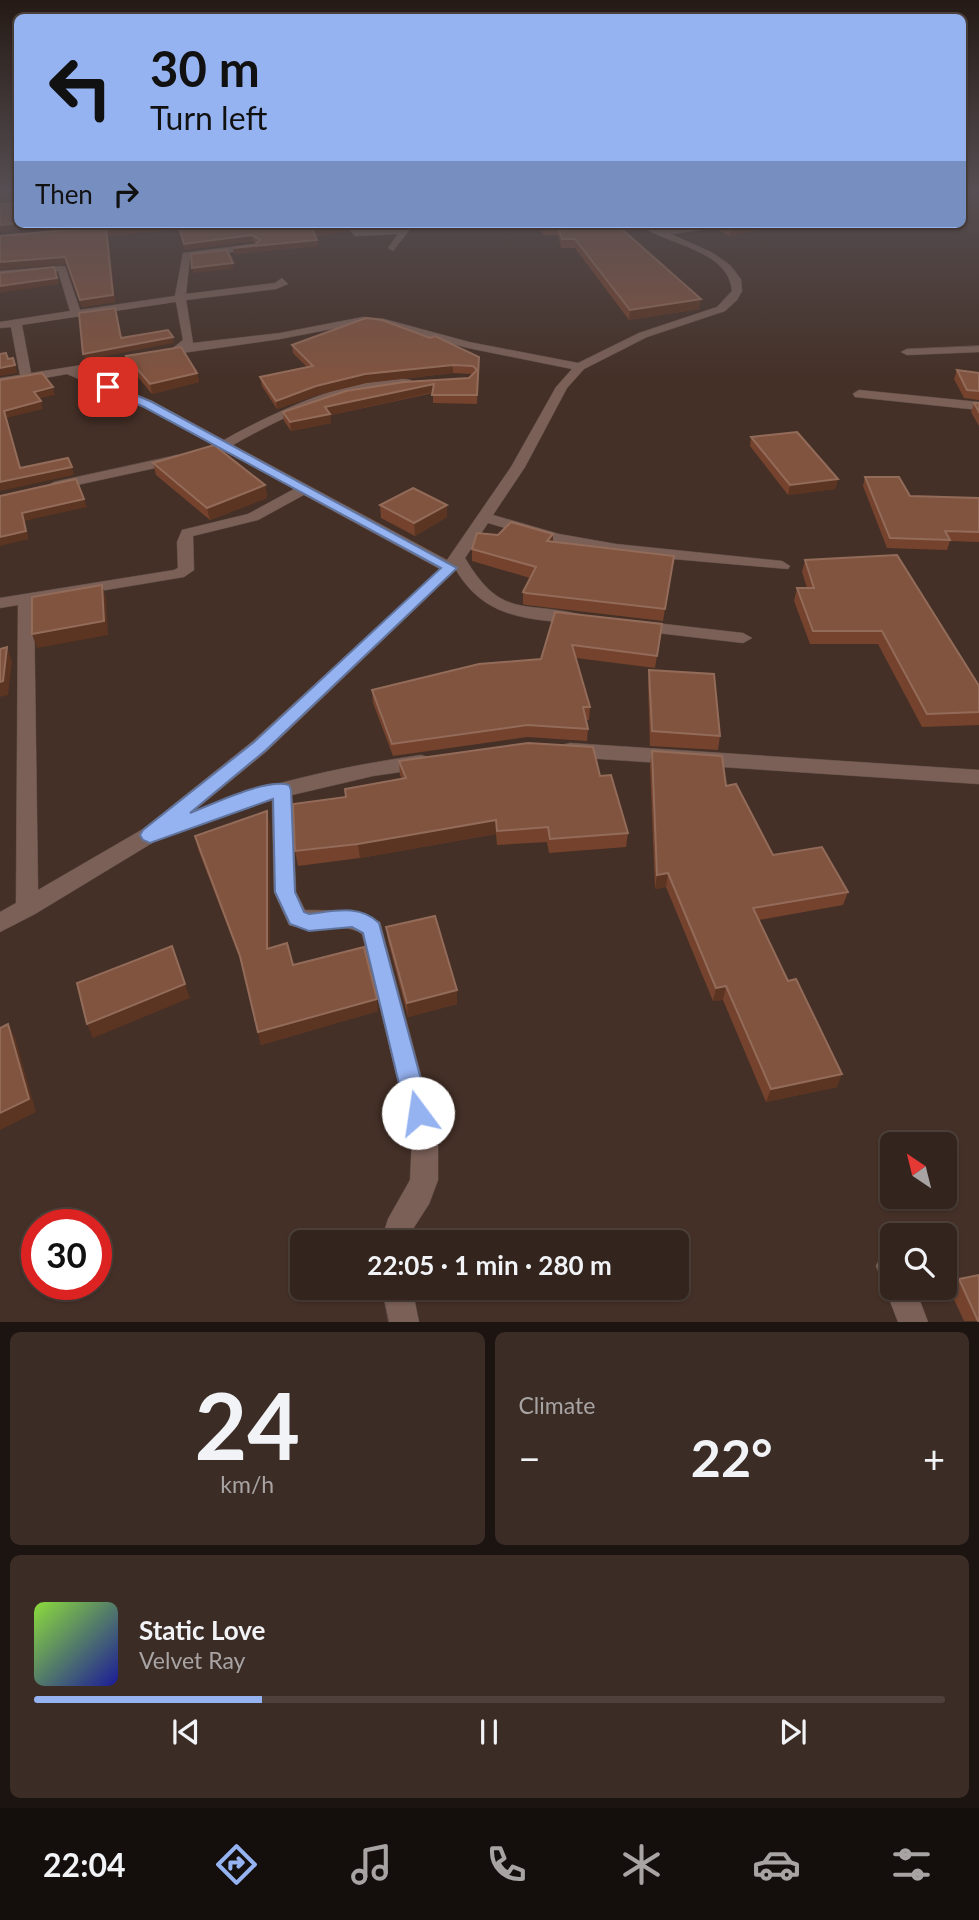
<!DOCTYPE html>
<meta charset="utf-8">
<style>
body{margin:0;font-family:Lato,sans-serif;background:#3b2c26;color:#f1f3f6;height:100vh;display:flex;flex-direction:column;font-size:26px;white-space:nowrap}
*{box-sizing:border-box;margin:0}
p{font-size:23px;color:#a9a4a4}
.icon{flex:none;width:38px;height:38px;fill:none;stroke:currentColor;stroke-width:2;stroke-linecap:round;stroke-linejoin:round}
.map{position:relative;height:1322px;overflow:hidden}
.details{display:flex;flex-direction:column;gap:10px;padding:10px;background:#1c1410;flex:1}
.details>*{flex:none}
.top-card{position:absolute;left:14px;top:14px;width:952px;height:214px;border-radius:10px;box-shadow:0 2px 5px #0004,0 0 0 2px #4e413b;background:#95b2f1;color:#111;overflow:hidden}
.needle{width:46px;rotate:325deg}
.fabs{position:absolute;left:880px;top:1132px;display:grid;gap:14px}
.fabs a{display:grid;place-items:center;width:77px;height:77px;border-radius:10px;background:#33241d;box-shadow:0 2px 5px #0004,0 0 0 2px #4e413b;font-size:35px}
.speed{position:absolute;left:21px;top:1209px;display:flex;gap:14px;font-size:35px;font-weight:700;text-align:center}
.speed>*{display:grid;place-content:center;width:91px;height:91px;border-radius:50%;background:#33241d;box-shadow:0 2px 5px #0004,0 0 0 2px #4e413b;line-height:1}
.speed .limit{border:10px solid #d22;background:#fff;color:#111}
.pin{position:absolute;display:grid;place-items:center;width:60px;height:60px;color:#fff;margin:-30px;border-radius:14px;box-shadow:0 4px 10px #0006}
.me{position:absolute;width:77px;margin:-38px;rotate:346deg;stroke-linejoin:round;filter:drop-shadow(0 0 5px #0008)}
.turn{display:flex;align-items:center;gap:24px;height:147px;padding:0 21px;font-size:32px}
.turn .icon{width:91px;height:91px;stroke-width:2.5}
.turn b{display:block;font-size:49px;line-height:60px}
.then{display:flex;align-items:center;height:66px;padding:0 21px;background:#0003;gap:14px;font-size:26px}
.big{font-size:52px;font-weight:700;line-height:1.1}
.details .widget{flex:1;display:flex;flex-direction:column;justify-content:center;gap:10px;min-width:0;padding:0 24px;border-radius:10px;background:#3b2c26}
.details .dial{align-items:center;gap:0}
.dial b{font-size:91px;line-height:1}
.song{display:flex;align-items:center;gap:21px}
.cover{width:84px;height:84px;border-radius:10px;background:linear-gradient(135deg,hsl(90 70% 55%),hsl(240 70% 35%))}
.played{height:7px;border-radius:4px;background:linear-gradient(90deg,#95b2f1 25%,#4e413b 25%)}
.keys{display:flex;justify-content:space-around;direction:ltr}
.heat{display:flex;justify-content:space-between;align-items:center;font-size:38px;direction:ltr}
.details .tiles{flex:1;display:grid;gap:10px;grid-template-columns:1fr 1fr}
.widget:last-child{grid-column:span 2}
.trip{position:absolute;left:290px;top:1230px;width:399px;height:70px;border-radius:10px;background:#33241d;box-shadow:0 2px 5px #0004,0 0 0 2px #4e413b;font-weight:700;line-height:70px;text-align:center}
.dock{display:flex;height:112px;justify-content:space-around;align-items:center;background:#140e0c;color:#a9a4a4}
.dock .icon{width:49px;height:49px}
.dock .active{color:#95b2f1}
.dock b{font-size:32px;color:#f1f3f6}
.map>svg:first-child{display:block}
.lines{fill:none;stroke-linecap:round;stroke-linejoin:round}
.minor-casing{stroke:#604d45;stroke-width:1}
.minor{fill:#7a6057;fill-rule:evenodd}
.wall{fill:#74422d}
.shaded-wall{fill:#5b3422}
.building{fill:#815440;stroke:#936b59;stroke-width:2}
.route{fill:#95b2f1;stroke:#61749d;stroke-width:2}
</style>
<div class="map">
<svg width="979" height="1322" viewBox="0 0 979 1322">
<rect width="100%" height="100%" fill="#443027"/>
<g class="lines">
<g class="minor-casing">
<g id="minor">
<path d="M344,224H353L358,230L402,228L405,224H414L393,251L388,248L398,234L355,236Z"/>
<path d="M638,224H649L661,229L746,224L671,234L713,253L730,265L741,279L742,291L737,300L725,311L647,337L584,369L567,388L525,467L493,515L559,534L616,544L782,561L790,566L788,569L616,554L557,543L488,523L465,558C502,620 523,600 582,615L584,619L582,623C571,625 560,622 549,621C508,617 478,607 456,570L267,751L194,811C267,783 344,766 421,755L428,757L431,762L428,767L421,769L373,776L292,795L296,892L305,910L355,911L380,922L438,1139V1180L429,1204L411,1232L409,1242H381L388,1219L410,1180L412,1139L362,934C344,921 312,932 289,925L274,892L272,800L162,837L35,914L0,932V912L16,903L18,605L0,608V598L174,570L178,568L177,542L182,530L248,514L294,489L144,407L67,374L0,386V378L20,375L11,327L0,328V322L70,311L58,271L0,277V271L65,266L80,310L175,296L183,253L253,244L258,247L256,249L190,257L186,294L275,283L282,278L288,284L276,289L186,300L193,343L280,333L363,317L384,319L469,342L578,363L639,333L717,307L732,291C729,249 665,245 638,224ZM176,302L183,340L169,351L175,354L280,339L363,323L383,325L468,348L572,369L556,387L511,467L447,560L233,445C272,423 313,402 358,393C375,389 394,389 411,386V380C360,371 268,415 224,440L152,401L81,371L152,358V354L31,373L22,325ZM304,495L440,569L253,741L143,829L38,890L34,602L184,577L194,570L193,536L258,520Z"/>
<path d="M979,346V352L907,355L901,352L907,349Z"/>
<path d="M859,390L979,402V410L855,397L853,394Z"/>
<path d="M178,455L185,459L183,462L54,490L47,486L54,482Z"/>
<path d="M638,621L743,633L752,638L743,643L632,630L630,626Z"/>
<path d="M570,743L979,770V784L570,757L563,755L560,750L563,745Z"/>
<path d="M891,1251L892,1288H915L928,1322H898L885,1288L887,1283L882,1280L876,1266L881,1256Z"/>
<path d="M382,1288H412L419,1322H389Z"/>
</g>
</g>
<use href="#minor" class="minor"/>
</g>
<g class="wall">
<path d="M134,224L348,232L315,236L318,246L234,254L233,248L255,245L256,244L253,241L185,250L179,229L108,236L115,302L82,307L66,264L0,269Z"/>
<path d="M356,224H402L401,225L359,227Z"/>
<path d="M538,224H637L636,226H634V230L624,231L699,309L629,320L575,248H561L558,235H543Z"/>
<path d="M719,224H788L730,236L718,230Z"/>
<path d="M292,345L479,357L477,404L433,403V393L331,415V423L291,431L284,421L283,412L469,378L473,374L453,373L366,383L317,395L277,409L262,386L260,377L307,367L293,353Z"/>
<path d="M126,356L197,373L199,382L152,394L128,365Z"/>
<path d="M957,370L979,373V400L964,398L954,379Z"/>
<path d="M974,403H979V426L971,412Z"/>
<path d="M751,437L838,479L835,489L788,495L750,446Z"/>
<path d="M153,463L265,485L267,498L210,520L156,475Z"/>
<path d="M865,477L910,496L979,498V542L950,541L947,550L887,548L863,486Z"/>
<path d="M380,505H447V517L415,536L381,518Z"/>
<path d="M553,534V542L672,568L663,621L526,605L523,604V592L530,578L472,561V549L498,535Z"/>
<path d="M805,560L979,686V725L922,727L878,644H810L794,601L797,588H807L802,572Z"/>
<path d="M555,612L662,624L655,668L576,658L590,707L589,720H586L588,729L587,741L527,737L393,756L373,703L372,690L541,659Z"/>
<path d="M649,670L720,736L718,750L650,746L648,684Z"/>
<path d="M652,751L726,786L773,855L848,892L843,905L759,920L837,1087L766,1102L723,1000L713,1001L666,887L655,889L650,765Z"/>
<path d="M399,761L600,776L628,833L626,847L549,853L547,842L497,845L496,834L360,858L298,866L295,851L346,797L402,779L400,775Z"/>
<path d="M270,824V948L293,965L378,1011L261,1045L243,967L198,849L195,836Z"/>
<path d="M386,927L457,1004L408,1017L388,941Z"/>
<path d="M959,1279L979,1321H964L950,1291Z"/>
</g>
<g class="shaded-wall">
<path d="M16,192L18,197L0,199V193Z"/>
<path d="M18,224H86L0,231V225Z"/>
<path d="M165,224H178L179,229L108,236L115,302L82,307L80,300L106,229Z"/>
<path d="M743,224H788L730,236L731,226Z"/>
<path d="M348,226V232L313,236L312,229Z"/>
<path d="M252,235L253,241L185,250L184,244Z"/>
<path d="M317,240L318,246L234,254L233,248Z"/>
<path d="M65,257L66,264L0,269V262Z"/>
<path d="M233,263V269L193,273L192,268Z"/>
<path d="M57,278L59,284L0,293V286Z"/>
<path d="M701,299L699,309L629,320L630,310Z"/>
<path d="M173,337L174,343L85,360L83,354Z"/>
<path d="M13,358L17,373L0,376V368Z"/>
<path d="M453,365V373L366,383L317,395L277,409L276,401L316,386L365,374Z"/>
<path d="M197,373L199,382L152,394L150,384Z"/>
<path d="M434,384V392L331,415V423L291,431L290,422L325,407Z"/>
<path d="M53,387L55,395L36,399L34,392Z"/>
<path d="M41,401L43,409L6,418L4,411Z"/>
<path d="M72,467L74,475L0,491V482Z"/>
<path d="M838,479L835,489L788,495L790,485Z"/>
<path d="M265,485L267,498L210,520L207,508Z"/>
<path d="M84,499L87,507L24,521L29,539L0,546V537L22,513Z"/>
<path d="M447,505V517L415,536L414,523Z"/>
<path d="M553,534V546L547,541Z"/>
<path d="M102,585L106,598L108,635L37,648L32,634Z"/>
<path d="M7,647L12,661L8,695L0,697V682Z"/>
<path d="M267,811L270,824V961L267,949Z"/>
<path d="M496,820V834L360,858L358,844Z"/>
<path d="M668,873L666,887L655,889L657,875Z"/>
<path d="M185,984L190,998L93,1038L87,1024Z"/>
<path d="M726,986L723,1000L713,1001L716,988Z"/>
<path d="M457,990V1004L408,1017L407,1003Z"/>
<path d="M377,999L378,1011L261,1045L258,1032Z"/>
<path d="M8,1024L15,1038L36,1112L0,1130V1113Z"/>
<path d="M842,1074L837,1087L766,1102L771,1089Z"/>
</g>
<g class="building">
<path d="M18,202V223L0,225V204L17,203Z"/>
<path d="M134,224H165L106,229L113,295L80,300L65,257L0,262V236Z"/>
<path d="M178,224H346L348,226L312,229L317,240L233,248L255,245L260,240L252,235L184,244Z"/>
<path d="M543,224H616L701,299L630,310L575,239H562L558,226H544Z"/>
<path d="M726,224H743L731,226Z"/>
<path d="M227,250L233,263L192,268L191,254Z"/>
<path d="M54,267L57,278L0,286V273Z"/>
<path d="M115,308L121,338L168,330L173,337L83,354L79,313Z"/>
<path d="M366,318L382,320L430,338L435,336L479,357L477,395H432L434,384L325,407L330,414L290,422L283,412L346,391L404,382L469,378L477,370L473,366L453,365L365,374L316,386L276,401L260,377L313,366L292,345Z"/>
<path d="M181,347L197,373L150,384L126,356Z"/>
<path d="M6,353L8,359L13,358L15,365L0,368V354Z"/>
<path d="M957,370L979,373V391L967,390Z"/>
<path d="M42,373L53,387L34,392L41,401L4,411L20,468L68,458L72,467L0,482V380Z"/>
<path d="M974,403H979V412Z"/>
<path d="M797,432L838,479L790,485L751,437Z"/>
<path d="M214,445L265,485L207,508L153,463Z"/>
<path d="M865,477H899L910,496L979,498V532L945,531L950,540L890,538Z"/>
<path d="M76,479L84,499L22,513L26,531L0,537V496Z"/>
<path d="M413,488L447,505L414,523L380,505Z"/>
<path d="M511,522L553,534L547,541L674,556L665,609L526,593L523,592L536,567L472,549L477,533L498,535Z"/>
<path d="M897,555L979,686V712L927,714L882,631H813L797,588H814L805,560Z"/>
<path d="M102,585L104,621L32,634V597Z"/>
<path d="M555,612L662,624L657,656L572,645L590,707H583L588,729L527,725L392,744L372,690L479,664L541,659Z"/>
<path d="M7,647L3,681L0,682V649Z"/>
<path d="M649,670L714,674L720,736L652,731Z"/>
<path d="M528,743L593,747L600,776L611,775L628,833L550,839L548,827L497,831L496,820L358,844L295,851L293,804L346,797L345,789L406,778L399,761Z"/>
<path d="M652,751L722,756L726,786L736,784L773,855L822,847L848,892L753,908L788,981L796,979L842,1074L771,1089L726,986L716,988L668,873L657,875Z"/>
<path d="M267,811V949L287,943L293,965L364,947L377,999L258,1032L240,956L195,836Z"/>
<path d="M435,916L457,990L407,1003L386,927Z"/>
<path d="M172,946L185,984L87,1024L77,983Z"/>
<path d="M8,1024L29,1099L0,1113V1028Z"/>
<path d="M979,1275V1321H978L959,1279Z"/>
</g>
<linearGradient id="sky" x2="0" y2="1"><stop stop-color="#251a15"/><stop offset="0.51" stop-color="#564e52"/><stop offset="1" stop-color="#564e52" stop-opacity="0"/></linearGradient>
<rect width="979" height="377" fill="url(#sky)"/>
<path class="route" d="M104,385H112L152,402L457,568L266,750L190,813C213,804 266,778 289,785L291,790L295,892L304,912L309,914C334,911 360,904 379,923L430,1113L427,1121L418,1124L410,1121L406,1113L363,933L352,927L309,931L290,924L275,892L273,799L150,843L143,840L140,835L143,830L254,742L441,568L144,407L104,390Z"/>
</svg>
<div class="fabs">
<a><svg class="needle" viewBox="-14 -14 28 28"><path d="M0-13l5 13h-10z" fill="#e53935"/><path d="M0 13l5-13h-10z" fill="#a9a4a4"/></svg></a>
<a><svg class="icon" aria-label="search" viewBox="0 0 24 24"><circle cx="10" cy="10" r="6"/><path d="M15 15l6 6"/></svg></a>
</div>
<div class="speed"><div class="limit">30</div></div>
<div class="pin" style="left:108px;top:387px;background:#d93025"><svg class="icon" aria-label="arrive" viewBox="0 0 24 24"><path d="M6 21V4h12l-3 4 3 4H6"/></svg></div>
<svg class="me" style="left:418px;top:1113px" viewBox="-20 -20 40 40"><circle r="19" fill="#fff"/><path d="M0-13L10 11 0 6-10 11z" fill="#95b2f1"/></svg>
<div class="trip">22:05 · 1 min · 280 m</div>
<div class="top-card">
<div class="turn"><svg class="icon" aria-label="left" viewBox="0 0 24 24"><path d="M17 20v-9H6M10 6l-5 5 5 5"/></svg><div><b>30 m</b>Turn left</div></div>
<div class="then">Then<svg class="icon" aria-label="right" viewBox="0 0 24 24"><path d="M7 20v-9h11M14 6l5 5-5 5"/></svg></div>
</div>
</div>
<section class="details">
<div class="tiles">
<div class="widget dial"><b>24</b><p>km/h</p></div>
<div class="widget"><p>Climate</p>
<div class="heat"><a>−</a><b class="big">22°</b><a>+</a></div>
</div>
<div class="widget">
<div class="song"><i class="cover"></i><div><b>Static Love</b><p>Velvet Ray</p></div></div>
<div class="played"></div>
<div class="keys"><svg class="icon" aria-label="previous" viewBox="0 0 24 24"><path d="M18 5L8 12l10 7zM5 5v14"/></svg><svg class="icon" aria-label="pause" viewBox="0 0 24 24"><path d="M8 5v14M16 5v14"/></svg><svg class="icon" aria-label="next" viewBox="0 0 24 24"><path d="M6 5l10 7-10 7zM19 5v14"/></svg></div>
</div>
</div>
</section>
<nav class="dock">
<b>22:04</b>
<svg class="icon active" aria-label="directions" viewBox="0 0 24 24"><path d="M12 3l9 9-9 9-9-9zM9 14v-3h6M13 9l2 2-2 2"/></svg>
<svg class="icon" aria-label="music" viewBox="0 0 24 24"><path d="M9 18V5l10-2v13"/><circle cx="6" cy="18" r="3"/><circle cx="16" cy="16" r="3"/></svg>
<svg class="icon" aria-label="phone" viewBox="0 0 24 24"><path d="M5 4h4l2 5-3 2q2 4 5 5l2-3 5 2v4C11 20 4 13 5 4z"/></svg>
<svg class="icon" aria-label="climate" viewBox="0 0 24 24"><path d="M12 3v18M4 7l16 10M4 17L20 7"/></svg>
<svg class="icon" aria-label="car" viewBox="0 0 24 24"><path d="M5 17H2v-5l4-1 3-4h7l3 4 3 1v5h-3M9 17h6M6 11h13"/><circle cx="7" cy="17" r="2"/><circle cx="17" cy="17" r="2"/></svg>
<svg class="icon" aria-label="filters" viewBox="0 0 24 24"><path d="M4 7h16M4 17h16"/><circle cx="9" cy="7" r="2"/><circle cx="15" cy="17" r="2"/></svg>
</nav>
